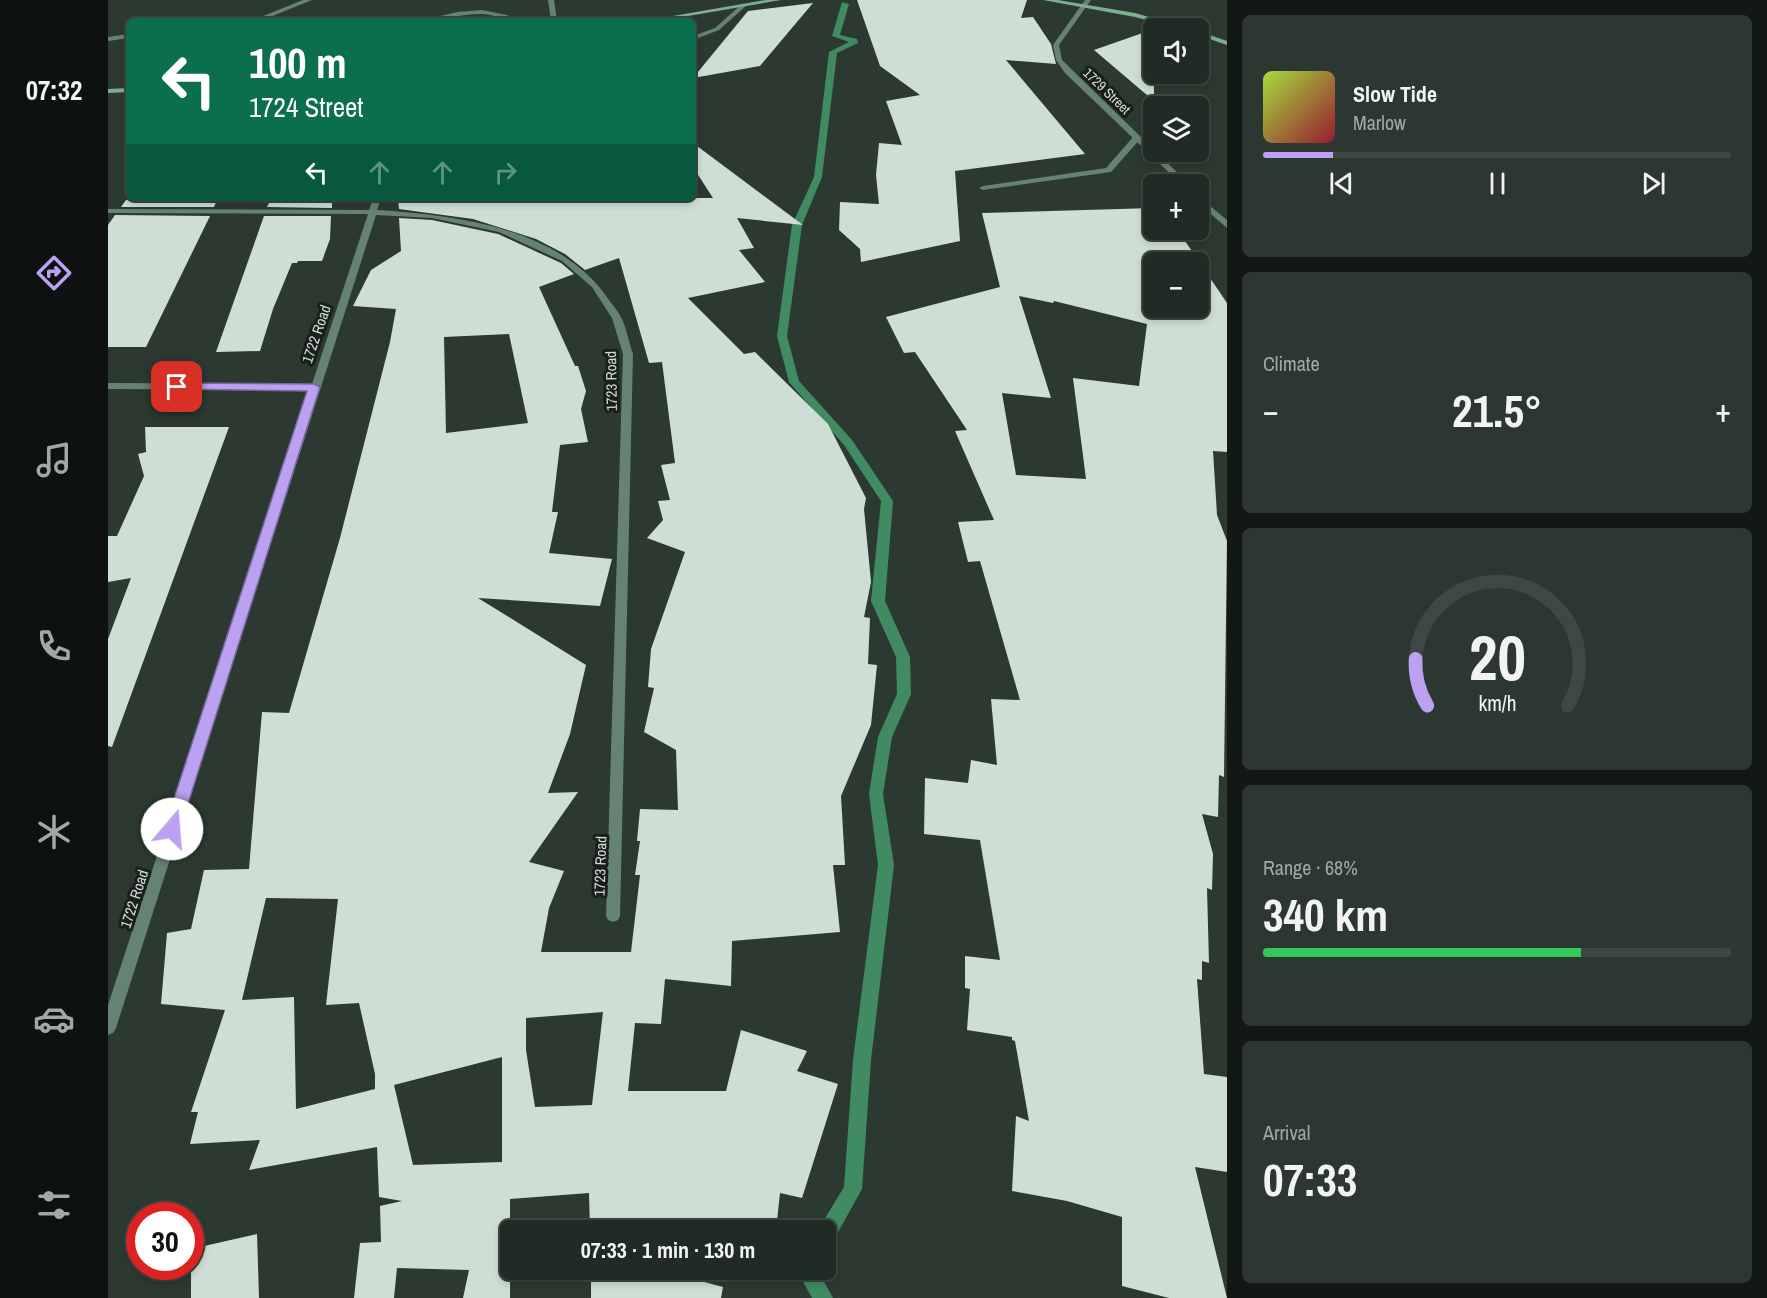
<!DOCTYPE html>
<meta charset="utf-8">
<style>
body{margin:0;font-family:"Archivo Narrow",sans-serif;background:#2d3732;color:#f1f3f6;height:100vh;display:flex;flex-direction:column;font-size:22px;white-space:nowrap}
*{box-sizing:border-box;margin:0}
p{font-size:20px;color:#a2a7a7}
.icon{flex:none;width:33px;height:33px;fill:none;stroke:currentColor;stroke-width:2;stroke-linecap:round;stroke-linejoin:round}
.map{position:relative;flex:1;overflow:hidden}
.panel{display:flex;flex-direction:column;gap:15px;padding:15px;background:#121814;width:540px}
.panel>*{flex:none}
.top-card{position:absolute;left:18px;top:18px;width:570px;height:183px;border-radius:9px;box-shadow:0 3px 9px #0003,0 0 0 2px #3e4742;background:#0b6e4f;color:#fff;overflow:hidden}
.buttons{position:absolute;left:1035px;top:18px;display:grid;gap:12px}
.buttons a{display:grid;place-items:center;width:66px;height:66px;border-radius:9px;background:#212b25;box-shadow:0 3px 9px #0003,0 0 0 2px #3e4742;font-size:30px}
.speed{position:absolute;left:18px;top:1202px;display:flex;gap:12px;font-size:30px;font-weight:700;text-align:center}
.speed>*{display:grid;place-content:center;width:78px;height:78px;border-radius:50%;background:#212b25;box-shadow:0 3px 9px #0003,0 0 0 2px #3e4742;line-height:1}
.speed .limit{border:9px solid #d22;background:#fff;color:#111}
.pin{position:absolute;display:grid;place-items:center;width:51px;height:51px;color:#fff;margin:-26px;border-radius:12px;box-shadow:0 3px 9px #0006}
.me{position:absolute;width:66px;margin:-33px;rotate:18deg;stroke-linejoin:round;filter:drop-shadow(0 0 4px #0008)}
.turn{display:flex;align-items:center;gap:21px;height:126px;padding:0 24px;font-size:27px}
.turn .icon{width:78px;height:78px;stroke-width:2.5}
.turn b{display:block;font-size:42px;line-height:51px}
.lanes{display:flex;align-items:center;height:57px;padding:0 24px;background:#0003;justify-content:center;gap:30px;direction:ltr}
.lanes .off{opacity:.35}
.big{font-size:45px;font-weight:800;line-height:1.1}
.panel .card{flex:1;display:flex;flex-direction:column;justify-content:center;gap:9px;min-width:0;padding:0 21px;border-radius:9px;background:#2d3732}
.panel .dial{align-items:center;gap:0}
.dial svg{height:156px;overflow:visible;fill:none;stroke:#3e4742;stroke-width:7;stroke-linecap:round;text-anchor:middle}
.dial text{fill:#f1f3f6;stroke:none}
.song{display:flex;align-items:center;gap:18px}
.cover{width:72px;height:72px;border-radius:9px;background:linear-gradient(135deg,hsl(80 70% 55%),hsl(350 70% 35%))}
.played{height:6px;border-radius:3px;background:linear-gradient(90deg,#bca0f2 15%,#3e4742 15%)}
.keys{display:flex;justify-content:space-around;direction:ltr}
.heat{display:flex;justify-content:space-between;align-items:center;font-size:33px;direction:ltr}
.charge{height:9px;border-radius:4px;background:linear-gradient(90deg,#34c759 68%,#3e4742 0)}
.trip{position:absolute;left:392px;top:1220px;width:336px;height:60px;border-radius:9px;background:#212b25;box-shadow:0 3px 9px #0003,0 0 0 2px #3e4742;font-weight:800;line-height:60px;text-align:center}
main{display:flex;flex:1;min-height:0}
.tab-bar{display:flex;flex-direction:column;width:108px;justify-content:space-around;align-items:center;background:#0d110f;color:#a2a7a7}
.tab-bar .icon{width:42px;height:42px}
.tab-bar .current{color:#bca0f2}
.tab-bar b{font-size:27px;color:#f1f3f6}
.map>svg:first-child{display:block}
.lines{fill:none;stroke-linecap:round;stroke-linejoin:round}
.stream{fill:#408b62;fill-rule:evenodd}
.building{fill:#ceded4;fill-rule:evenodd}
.lane{fill:#668371;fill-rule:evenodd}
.street{fill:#668371;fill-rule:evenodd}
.secondary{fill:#7faf91;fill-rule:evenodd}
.route{fill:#bca0f2;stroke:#7a689d;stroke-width:1.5}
.labels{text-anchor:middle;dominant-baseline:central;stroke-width:6;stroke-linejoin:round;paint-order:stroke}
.far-street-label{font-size:14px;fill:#d3dbd6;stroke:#191f1b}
.street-label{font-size:15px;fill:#d3dbd6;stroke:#191f1b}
</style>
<main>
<nav class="tab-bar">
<b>07:32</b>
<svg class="icon current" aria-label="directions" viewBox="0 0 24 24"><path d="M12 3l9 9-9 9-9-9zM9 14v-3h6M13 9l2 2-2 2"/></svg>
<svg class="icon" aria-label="music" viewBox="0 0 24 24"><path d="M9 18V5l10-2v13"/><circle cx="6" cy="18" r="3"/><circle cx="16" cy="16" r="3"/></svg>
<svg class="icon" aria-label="phone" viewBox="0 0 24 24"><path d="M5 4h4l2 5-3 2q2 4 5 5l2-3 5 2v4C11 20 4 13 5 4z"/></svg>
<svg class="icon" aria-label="climate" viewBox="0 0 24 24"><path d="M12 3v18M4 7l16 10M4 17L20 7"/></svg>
<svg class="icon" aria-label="car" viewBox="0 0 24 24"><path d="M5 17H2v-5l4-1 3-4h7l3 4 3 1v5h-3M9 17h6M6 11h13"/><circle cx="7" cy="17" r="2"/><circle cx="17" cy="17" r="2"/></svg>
<svg class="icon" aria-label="filters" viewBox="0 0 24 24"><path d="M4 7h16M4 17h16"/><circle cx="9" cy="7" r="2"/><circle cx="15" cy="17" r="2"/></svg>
</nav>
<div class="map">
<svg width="1119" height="1298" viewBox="0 0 1119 1298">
<rect width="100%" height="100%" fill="#2c3931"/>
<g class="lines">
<g class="stream">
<path d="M734,2L741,4L732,35L749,39L750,43L729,53L714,177L694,225L679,336L691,381L744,440L785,501L777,601L802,657L803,694L784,737L775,794L786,865L763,1060L754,1189L724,1243L717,1246V1230H710L736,1187L745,1060L770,865L761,794L770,737L789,694L788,657L763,601L773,501L736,445L681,382L669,336L684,225L706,177L721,52L741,42L724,36Z"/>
<path d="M688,1269H709L725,1298H704Z"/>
</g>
</g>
<g class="building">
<path d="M749,0H919L913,18L925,17L943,44L948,64L898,60L977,154L847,171L852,241L753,262L752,249L731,230L732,202L771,204L768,175L771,143L794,145L778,101L812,95L772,66Z"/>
<path d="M705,3L652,66L585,78L640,11Z"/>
<path d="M1046,29V101L986,50Z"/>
<path d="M585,143L695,225L629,218L646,248L631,250L657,282L580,298L636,354L647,352L720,424L758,498L756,509L763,582L756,617L762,618L760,664L769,665L763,725L733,796L737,865H725L732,932L624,941L623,986L557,979L553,1024L527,1023L520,1091H618L633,1030L699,1051L689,1071L730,1084L694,1198L672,1193L668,1230H482L481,1193L402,1199V1298H355L361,1270L289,1268L286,1298H246L252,1243L273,1242L272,1206L294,1201L271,1197L269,1147L141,1170L152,1140L82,1144L90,1112H83L117,1010L53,1004L59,933L83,929L96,870L141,869L154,712L181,713L232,538L282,342L288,309L245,306L263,270L293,251L291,218L324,220L390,234L453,263L466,274L431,287L467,366H470L478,391L473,409L480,442L452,445L444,512H450L441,553L504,559L492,606L370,598L478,665L462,734L440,793L470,792L421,862L456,871L441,908L433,952H523L532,875H527L532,841H529L532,809L570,810L568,750L536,732L546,688L540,687L543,649L577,552L539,538L555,520L550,501L562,500L553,465L567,463L554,362L541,363L511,258L477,270L457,254L428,239L365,219L291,209L290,198H605L585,167ZM401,334L420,423L338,433L336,337ZM158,898L230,899L218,1005L251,1003L267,1074V1089L188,1109L186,997L134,1000ZM495,1012L484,1105L427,1107L418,1050V1018ZM394,1057V1162L305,1165L286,1085Z"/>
<path d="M18,200L108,202L106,207H13Z"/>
<path d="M224,200V208L159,207L162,201Z"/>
<path d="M1046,208V230H1058L1061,235H1073L1119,303V452L1105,451L1109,515L1119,541L1116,777L1111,775L1110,817L1094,814L1105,854L1104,890L1099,888L1101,963L1094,961V980L1089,979L1096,1074L1119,1077V1172L1087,1167L1119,1298H1061L1014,1286V1217L959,1201L904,1191L908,1116L921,1121L907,1041L904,1040V1037L859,1030L862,989L857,988V956L892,960L872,840L816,834L817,778L860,783L863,760L889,765L883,699L912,700L872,561L860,562L850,522L886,520L847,431L859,430L807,352L796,353L778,317L892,287L874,213ZM1046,262H1090V308H1046ZM911,296L945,303L946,301L1039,324L1031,386L965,378L978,479L908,475L894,393L943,398Z"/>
<path d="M7,215L102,216L38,347H0V225Z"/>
<path d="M156,216H223L222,239L214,261H190L189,263H184L165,309L152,351L108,352Z"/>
<path d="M37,427H121L4,747L0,746V639L23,578L0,582V536H9L36,476L30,454L38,452Z"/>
<path d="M149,1234L151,1298H83V1249Z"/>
<path d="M483,1269H548L615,1287L613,1298H483Z"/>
</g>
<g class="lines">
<g class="lane">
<path d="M195,0H204L152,21H143Z"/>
<path d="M440,0H446L449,21H443Z"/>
<path d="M634,4L639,5L611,30L585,40V36L607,28Z"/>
<path d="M374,10L399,15L409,21C397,21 386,14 373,14C352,14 332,21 312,21L349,12Z"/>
<path d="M21,34V38L0,41V37Z"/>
<path d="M1026,136L1033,138L1003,172L875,190L871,188L875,186L998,168Z"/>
</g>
<g class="street">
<path d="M977,0H983L951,45L954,60L1081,184H1073L957,73L948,60L945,45Z"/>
<path d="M1090,196L1119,220V228L1090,203Z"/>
<path d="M265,198H273L269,210C349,215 453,228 501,300C505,306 511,312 514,319C519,330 521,343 525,354L512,916L510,920L505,922L500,920L498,916L515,354L504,318L484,287L454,261L391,232L324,218L268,215L8,1028L5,1033L0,1035V1005L202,390L0,389V383L204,384L260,214L0,213V209L261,210Z"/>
</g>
<g class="secondary">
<path d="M658,0H673L551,21H536Z"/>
<path d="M935,0H950L1027,13L1079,28H1070L1027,17Z"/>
<path d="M1090,31L1119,41V45L1090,35Z"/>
<path d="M21,88V92L0,93V89Z"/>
</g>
</g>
<path class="route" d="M69,383L206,384L212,387L72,829L69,833L64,835L58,833L56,829L199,391L65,389L63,387Z"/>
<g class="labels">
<g class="far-street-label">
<text transform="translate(999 91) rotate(44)">1729 Street</text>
</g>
<g class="street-label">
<text transform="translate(208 334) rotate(-71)">1722 Road</text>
<text transform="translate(503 381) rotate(-91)">1723 Road</text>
<text transform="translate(492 866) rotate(-88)">1723 Road</text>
<text transform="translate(26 899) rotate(-72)">1722 Road</text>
</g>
</g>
</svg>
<div class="buttons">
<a><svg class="icon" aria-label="sound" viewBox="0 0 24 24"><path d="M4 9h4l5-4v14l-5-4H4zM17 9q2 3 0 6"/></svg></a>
<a><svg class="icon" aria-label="layers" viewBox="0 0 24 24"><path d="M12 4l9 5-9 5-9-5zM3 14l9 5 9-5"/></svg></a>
<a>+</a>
<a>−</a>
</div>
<div class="speed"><div class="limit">30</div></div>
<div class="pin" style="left:69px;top:387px;background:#d93025"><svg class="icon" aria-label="arrive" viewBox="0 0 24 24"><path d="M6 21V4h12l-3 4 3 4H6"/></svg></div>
<svg class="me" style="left:64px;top:829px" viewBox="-20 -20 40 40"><circle r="19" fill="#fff"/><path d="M0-13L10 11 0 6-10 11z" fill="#bca0f2"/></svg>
<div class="trip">07:33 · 1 min · 130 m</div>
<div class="top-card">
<div class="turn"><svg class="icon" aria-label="left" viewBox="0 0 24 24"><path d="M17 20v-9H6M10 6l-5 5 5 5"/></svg><div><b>100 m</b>1724 Street</div></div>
<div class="lanes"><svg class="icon" aria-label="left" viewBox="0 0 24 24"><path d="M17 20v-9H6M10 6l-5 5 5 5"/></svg><svg class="icon off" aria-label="ahead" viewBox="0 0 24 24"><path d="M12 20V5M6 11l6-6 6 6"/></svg><svg class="icon off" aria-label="ahead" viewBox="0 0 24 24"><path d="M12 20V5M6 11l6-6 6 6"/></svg><svg class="icon off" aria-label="right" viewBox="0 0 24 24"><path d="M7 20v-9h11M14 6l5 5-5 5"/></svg></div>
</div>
</div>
<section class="panel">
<div class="card">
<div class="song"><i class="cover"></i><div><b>Slow Tide</b><p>Marlow</p></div></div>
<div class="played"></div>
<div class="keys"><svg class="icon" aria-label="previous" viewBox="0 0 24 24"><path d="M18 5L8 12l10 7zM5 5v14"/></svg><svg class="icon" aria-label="pause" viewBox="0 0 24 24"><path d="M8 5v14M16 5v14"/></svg><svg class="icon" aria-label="next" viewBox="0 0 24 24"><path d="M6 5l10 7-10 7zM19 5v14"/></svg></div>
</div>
<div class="card"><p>Climate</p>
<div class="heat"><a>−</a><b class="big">21.5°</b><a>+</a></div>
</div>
<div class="card dial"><svg viewBox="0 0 100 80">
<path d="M14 69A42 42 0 1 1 86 69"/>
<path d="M14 69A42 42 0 0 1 8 45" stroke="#bca0f2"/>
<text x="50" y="56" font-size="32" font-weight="700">20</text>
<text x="50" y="72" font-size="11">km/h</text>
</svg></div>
<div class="card"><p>Range · 68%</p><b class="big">340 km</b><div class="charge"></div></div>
<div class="card"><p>Arrival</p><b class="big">07:33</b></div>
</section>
</main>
